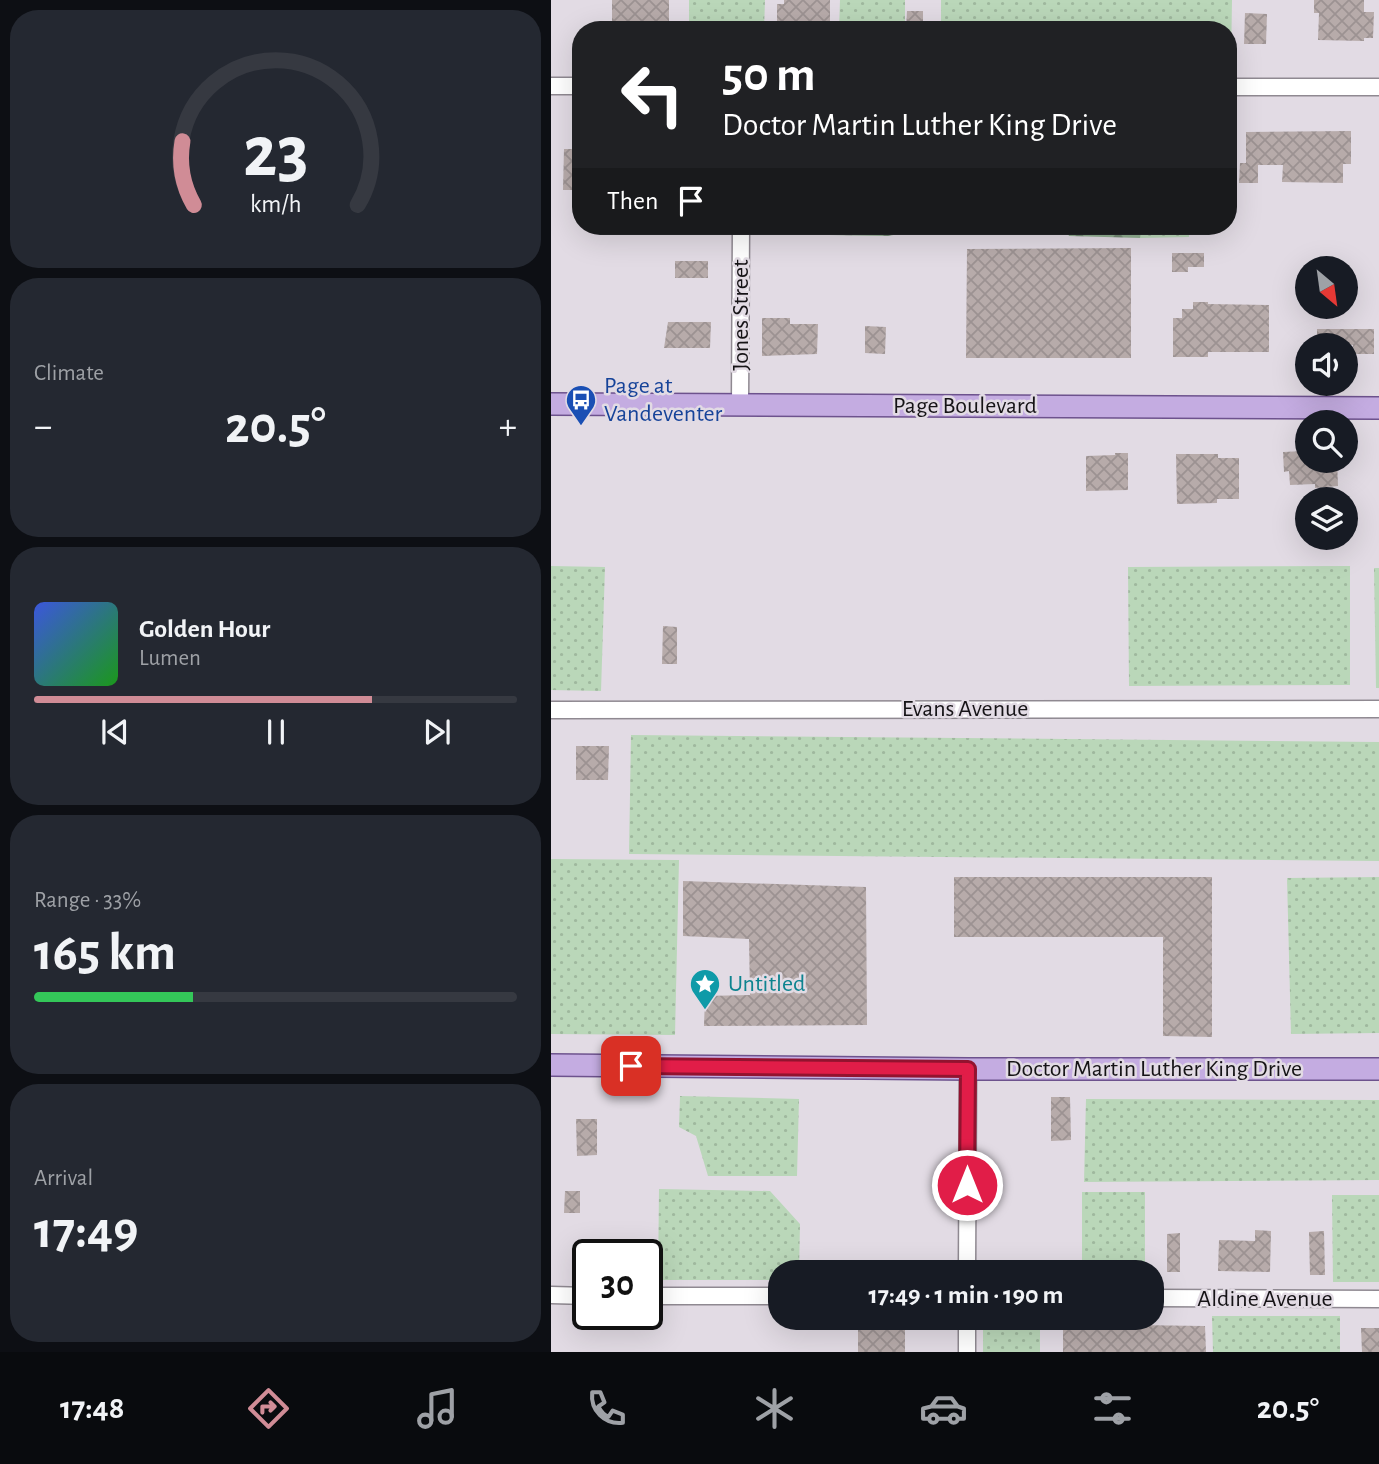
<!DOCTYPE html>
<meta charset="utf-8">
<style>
body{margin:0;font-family:"Alegreya Sans",sans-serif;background:#242831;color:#f1f3f6;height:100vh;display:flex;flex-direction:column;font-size:26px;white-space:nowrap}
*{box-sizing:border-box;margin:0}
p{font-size:23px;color:#9ea1a6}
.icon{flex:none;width:38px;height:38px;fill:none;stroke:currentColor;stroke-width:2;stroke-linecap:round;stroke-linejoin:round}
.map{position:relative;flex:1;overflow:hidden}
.drawer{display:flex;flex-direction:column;gap:10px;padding:10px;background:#0d0f14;width:551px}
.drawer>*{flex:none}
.guide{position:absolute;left:21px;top:21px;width:665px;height:214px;border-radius:28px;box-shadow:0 7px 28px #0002;background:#202124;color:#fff;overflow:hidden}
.needle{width:46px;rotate:151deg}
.controls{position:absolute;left:744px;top:256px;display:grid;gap:14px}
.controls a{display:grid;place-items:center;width:63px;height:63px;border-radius:50%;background:#171b24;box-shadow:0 7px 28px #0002;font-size:35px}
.speed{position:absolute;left:21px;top:1239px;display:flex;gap:14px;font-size:35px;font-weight:700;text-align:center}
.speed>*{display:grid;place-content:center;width:91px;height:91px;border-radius:50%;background:#171b24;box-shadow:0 7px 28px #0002;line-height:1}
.speed .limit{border:4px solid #111;border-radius:10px;background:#fff;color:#111}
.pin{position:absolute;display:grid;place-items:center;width:60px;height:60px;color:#fff;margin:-30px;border-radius:14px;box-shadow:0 4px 10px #0006}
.me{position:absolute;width:77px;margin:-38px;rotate:0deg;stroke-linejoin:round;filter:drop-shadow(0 0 5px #0008)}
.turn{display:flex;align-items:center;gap:24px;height:147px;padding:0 35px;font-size:32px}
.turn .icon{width:91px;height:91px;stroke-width:2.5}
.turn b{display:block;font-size:49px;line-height:60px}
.then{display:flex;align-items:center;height:66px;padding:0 35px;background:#0003;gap:14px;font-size:26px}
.big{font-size:52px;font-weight:600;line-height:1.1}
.drawer .tile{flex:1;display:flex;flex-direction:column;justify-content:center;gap:10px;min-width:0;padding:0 24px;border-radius:28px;background:#242831}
.drawer .dial{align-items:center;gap:0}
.dial svg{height:182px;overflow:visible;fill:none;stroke:#363941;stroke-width:7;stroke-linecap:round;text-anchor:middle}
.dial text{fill:#f1f3f6;stroke:none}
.song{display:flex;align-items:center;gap:21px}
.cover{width:84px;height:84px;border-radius:10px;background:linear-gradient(135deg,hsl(230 70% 55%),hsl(120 70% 35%))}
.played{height:7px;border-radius:4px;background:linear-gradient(90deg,#d08c96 70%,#363941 70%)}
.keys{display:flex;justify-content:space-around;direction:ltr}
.heat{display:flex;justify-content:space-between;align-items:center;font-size:38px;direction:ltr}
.charge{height:10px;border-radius:5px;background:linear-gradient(90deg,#34c759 33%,#363941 0)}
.trip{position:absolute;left:217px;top:1260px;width:396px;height:70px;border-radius:28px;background:#171b24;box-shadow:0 7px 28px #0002;font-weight:600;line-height:70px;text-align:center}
.dock{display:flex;height:112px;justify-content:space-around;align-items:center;background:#090b0e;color:#9ea1a6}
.dock .icon{width:49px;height:49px}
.dock .active{color:#d08c96}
.dock b{font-size:32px;color:#f1f3f6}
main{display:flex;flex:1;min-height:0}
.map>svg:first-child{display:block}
.grass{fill:url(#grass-dots)}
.forest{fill:url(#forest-firs)}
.building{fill:url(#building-cross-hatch)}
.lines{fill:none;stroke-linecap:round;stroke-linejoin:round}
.minor-casing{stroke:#8f8991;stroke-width:19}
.major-casing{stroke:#6d528d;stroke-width:24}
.minor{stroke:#fff;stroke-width:16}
.major{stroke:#c4ace1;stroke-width:21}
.route-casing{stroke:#92132f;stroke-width:18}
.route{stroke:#e11d48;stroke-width:12}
.labels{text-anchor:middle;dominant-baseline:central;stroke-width:5;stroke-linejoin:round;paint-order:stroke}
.street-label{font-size:24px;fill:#151316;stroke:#e2dbe4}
.transit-label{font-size:24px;fill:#164399;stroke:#e2dbe4;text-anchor:start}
.culture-label{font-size:24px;fill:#0d838f;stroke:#e2dbe4;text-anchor:start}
</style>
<main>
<section class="drawer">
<div class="tile dial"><svg viewBox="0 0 100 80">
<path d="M14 69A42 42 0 1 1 86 69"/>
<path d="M14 69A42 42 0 0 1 9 41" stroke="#d08c96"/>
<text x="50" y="56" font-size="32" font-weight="700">23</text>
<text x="50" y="72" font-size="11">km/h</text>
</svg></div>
<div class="tile"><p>Climate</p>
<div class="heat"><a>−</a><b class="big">20.5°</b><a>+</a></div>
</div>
<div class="tile">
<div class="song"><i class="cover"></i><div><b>Golden Hour</b><p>Lumen</p></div></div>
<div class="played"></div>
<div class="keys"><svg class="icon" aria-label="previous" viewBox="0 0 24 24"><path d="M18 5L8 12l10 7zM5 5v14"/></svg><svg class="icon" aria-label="pause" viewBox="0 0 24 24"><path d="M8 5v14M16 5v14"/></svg><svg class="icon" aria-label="next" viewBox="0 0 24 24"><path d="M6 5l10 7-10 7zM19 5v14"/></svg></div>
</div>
<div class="tile"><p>Range · 33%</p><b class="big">165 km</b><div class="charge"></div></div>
<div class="tile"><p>Arrival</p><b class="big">17:49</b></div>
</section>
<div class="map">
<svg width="828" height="1352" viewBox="0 0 828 1352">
<defs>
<pattern id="grass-dots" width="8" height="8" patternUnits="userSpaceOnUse" patternTransform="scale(1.75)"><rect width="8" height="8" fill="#bad7b9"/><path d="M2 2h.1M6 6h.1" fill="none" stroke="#9fb89e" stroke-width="1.8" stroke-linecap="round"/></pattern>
<pattern id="forest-firs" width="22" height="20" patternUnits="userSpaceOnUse" patternTransform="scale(1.75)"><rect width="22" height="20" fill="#91ae91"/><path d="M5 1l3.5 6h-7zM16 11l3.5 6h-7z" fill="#758c75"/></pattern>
<pattern id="building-cross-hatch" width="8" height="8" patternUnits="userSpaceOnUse" patternTransform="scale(1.75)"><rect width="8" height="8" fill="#b7abaa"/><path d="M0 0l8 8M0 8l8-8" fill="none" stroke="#9c9292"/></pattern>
</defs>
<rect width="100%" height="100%" fill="#e2dbe4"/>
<g class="grass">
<path d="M138,0H214L213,30H138Z"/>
<path d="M289,0H354V30H288Z"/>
<path d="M390,0H681L680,63H677V30H390Z"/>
<rect x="211" y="226" width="93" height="9"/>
<path d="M560,226H638V237L589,238Z"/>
<path d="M0,566L54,567L50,691L0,690Z"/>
<path d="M799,566V685L578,686L577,567Z"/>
<path d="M823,568H828V688H825Z"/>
<path d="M80,735L828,742V861L78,854Z"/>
<path d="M0,859L128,860L124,1035L0,1034Z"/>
<path d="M828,877V1033L740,1034L736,878Z"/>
<path d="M129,1096L248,1099L246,1176H157L145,1136L128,1127Z"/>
<path d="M535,1099L828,1100V1180L533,1182Z"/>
<path d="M108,1189L219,1191L249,1224L248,1272H229V1280H107Z"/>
<rect x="531" y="1192" width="63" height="80"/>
<path d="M781,1195H828V1282H782Z"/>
<path d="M661,1316H789V1352H662Z"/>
<rect x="432" y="1318" width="57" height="34"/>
</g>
<g class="forest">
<path d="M279,226H450L448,234L353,233L337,236L278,235Z"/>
<path d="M499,226H591L589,238L518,236L515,230L504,231Z"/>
</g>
<g class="building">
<rect x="61" y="0" width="57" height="30"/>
<path d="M233,0H279V30H226V4H233Z"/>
<path d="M763,0H813V12H823L822,38H813V41L767,40L768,13H763Z"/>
<path d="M356,11H372V30H355Z"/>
<path d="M694,13L716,14L715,44H693Z"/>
<path d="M800,131V164H792V183L731,182L732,165H707V183H688L689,163H695V132Z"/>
<path d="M13,149H30V190H12Z"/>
<path d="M580,248V358H415L416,249Z"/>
<path d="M621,253H653V267H637V272H621Z"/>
<rect x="124" y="261" width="33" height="17"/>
<path d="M642,302H657V304L718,305V352H657V357H622V318H631V309H642Z"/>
<path d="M211,318H239V324H267L266,354L211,356Z"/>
<path d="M117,322H160L159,348H113Z"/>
<path d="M314,326L335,327L334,354L314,353Z"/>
<path d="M766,329H823V354H801L802,345H766Z"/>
<path d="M753,451L754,460H786L787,486L764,488V484L739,485L738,471L733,472L732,452Z"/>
<path d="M564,453H577V490L535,491V456L564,455Z"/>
<path d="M625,454H667V458H688V499H666V503L626,504Z"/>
<path d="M112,626L126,627V664H111Z"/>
<path d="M25,746H58L57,780H25Z"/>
<path d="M403,877H661V1037L612,1036V937H403Z"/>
<path d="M132,881L315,887L316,1025L153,1026L154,996L199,995L198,939L132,936Z"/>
<path d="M500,1097H519L520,1140L500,1141Z"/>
<path d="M25,1119H46V1155L26,1156Z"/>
<path d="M14,1191H29V1213H13Z"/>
<path d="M704,1230L720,1231L719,1272L667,1271L668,1240L704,1241Z"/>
<path d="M773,1231L774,1275H759L758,1232Z"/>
<path d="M629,1233V1272H616V1234Z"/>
<rect x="86" y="1239" width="16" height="16"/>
<path d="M348,1323L354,1325V1352H307V1324Z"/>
<path d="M512,1324L654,1326L655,1352H512Z"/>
<path d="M810,1328H828V1352H811Z"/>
</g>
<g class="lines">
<g class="minor-casing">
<g id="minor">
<path d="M0,86H30"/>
<path d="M677,87H828"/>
<path d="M189,405L190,226"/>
<path d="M0,710L828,709"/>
<path d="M416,1272L417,1069"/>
<path d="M0,1295L37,1296"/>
<path d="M96,1296H229"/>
<path d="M600,1298L828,1299"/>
<path d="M416,1318V1352"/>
</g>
</g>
<g class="major-casing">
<g id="major">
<path d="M0,404L828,408"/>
<path d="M0,1065L417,1069H828"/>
</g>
</g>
<use href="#minor" class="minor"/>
<use href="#major" class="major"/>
</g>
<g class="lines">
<g class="route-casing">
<path id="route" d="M80,1066L417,1069L416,1185"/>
</g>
<use href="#route" class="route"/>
</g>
<defs>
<g id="bus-pin" transform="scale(1.575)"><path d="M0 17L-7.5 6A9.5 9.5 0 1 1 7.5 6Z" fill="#1a4fb4" stroke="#e2dbe4"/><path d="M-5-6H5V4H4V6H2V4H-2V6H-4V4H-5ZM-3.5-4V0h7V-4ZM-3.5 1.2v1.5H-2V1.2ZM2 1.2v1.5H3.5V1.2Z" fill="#fff"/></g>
<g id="sight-pin" transform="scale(1.575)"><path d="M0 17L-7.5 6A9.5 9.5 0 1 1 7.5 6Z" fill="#0f9aa8" stroke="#e2dbe4"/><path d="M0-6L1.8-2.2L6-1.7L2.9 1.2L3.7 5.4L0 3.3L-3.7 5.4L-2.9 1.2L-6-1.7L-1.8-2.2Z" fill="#fff"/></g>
</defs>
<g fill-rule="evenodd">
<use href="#bus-pin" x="30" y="400"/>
<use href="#sight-pin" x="154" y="984"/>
</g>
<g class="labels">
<g class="street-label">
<text transform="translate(190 315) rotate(-90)">Jones Street</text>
<text x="414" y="406">Page Boulevard</text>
<text x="414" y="709">Evans Avenue</text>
<text x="603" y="1069">Doctor Martin Luther King Drive</text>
<text x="714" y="1299">Aldine Avenue</text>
</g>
<g class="transit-label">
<text x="53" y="386">Page at<tspan x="53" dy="28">Vandeventer</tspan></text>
</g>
<g class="culture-label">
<text x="177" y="984">Untitled</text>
</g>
</g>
</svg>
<div class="controls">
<a><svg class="needle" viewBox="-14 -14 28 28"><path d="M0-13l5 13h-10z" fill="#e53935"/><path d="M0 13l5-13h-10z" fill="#9ea1a6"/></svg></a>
<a><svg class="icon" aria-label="sound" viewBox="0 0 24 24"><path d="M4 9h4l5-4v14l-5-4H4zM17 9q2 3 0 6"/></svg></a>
<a><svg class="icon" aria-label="search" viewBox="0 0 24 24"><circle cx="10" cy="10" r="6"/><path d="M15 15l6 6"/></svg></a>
<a><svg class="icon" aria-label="layers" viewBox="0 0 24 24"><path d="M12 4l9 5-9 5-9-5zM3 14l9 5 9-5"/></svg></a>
</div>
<div class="speed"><div class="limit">30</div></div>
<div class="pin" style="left:80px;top:1066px;background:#d93025"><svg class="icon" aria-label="arrive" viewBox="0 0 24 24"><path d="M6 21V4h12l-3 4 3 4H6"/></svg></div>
<svg class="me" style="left:416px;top:1185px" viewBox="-20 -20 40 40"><circle r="17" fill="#e11d48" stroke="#fff" stroke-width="3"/><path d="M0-11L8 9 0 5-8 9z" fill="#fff"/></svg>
<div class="trip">17:49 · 1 min · 190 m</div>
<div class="guide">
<div class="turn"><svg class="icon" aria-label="left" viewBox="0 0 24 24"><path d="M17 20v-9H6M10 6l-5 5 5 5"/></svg><div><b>50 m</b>Doctor Martin Luther King Drive</div></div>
<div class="then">Then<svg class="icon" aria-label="arrive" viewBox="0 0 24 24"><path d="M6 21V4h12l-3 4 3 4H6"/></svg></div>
</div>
</div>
</main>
<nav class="dock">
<b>17:48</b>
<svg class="icon active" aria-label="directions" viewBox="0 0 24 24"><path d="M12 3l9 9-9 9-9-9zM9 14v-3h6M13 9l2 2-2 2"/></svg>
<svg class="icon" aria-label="music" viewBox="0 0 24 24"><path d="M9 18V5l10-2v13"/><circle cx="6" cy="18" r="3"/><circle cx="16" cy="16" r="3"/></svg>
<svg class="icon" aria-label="phone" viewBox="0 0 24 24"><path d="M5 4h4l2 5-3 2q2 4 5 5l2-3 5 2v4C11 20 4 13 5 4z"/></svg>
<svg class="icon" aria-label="climate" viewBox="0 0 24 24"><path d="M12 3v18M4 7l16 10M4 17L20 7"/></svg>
<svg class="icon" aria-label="car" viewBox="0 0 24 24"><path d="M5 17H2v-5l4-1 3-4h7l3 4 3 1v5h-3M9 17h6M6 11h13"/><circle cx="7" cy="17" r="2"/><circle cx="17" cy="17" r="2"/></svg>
<svg class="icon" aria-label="filters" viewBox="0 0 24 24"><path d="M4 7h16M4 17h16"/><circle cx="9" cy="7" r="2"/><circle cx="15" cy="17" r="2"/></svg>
<b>20.5°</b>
</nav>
